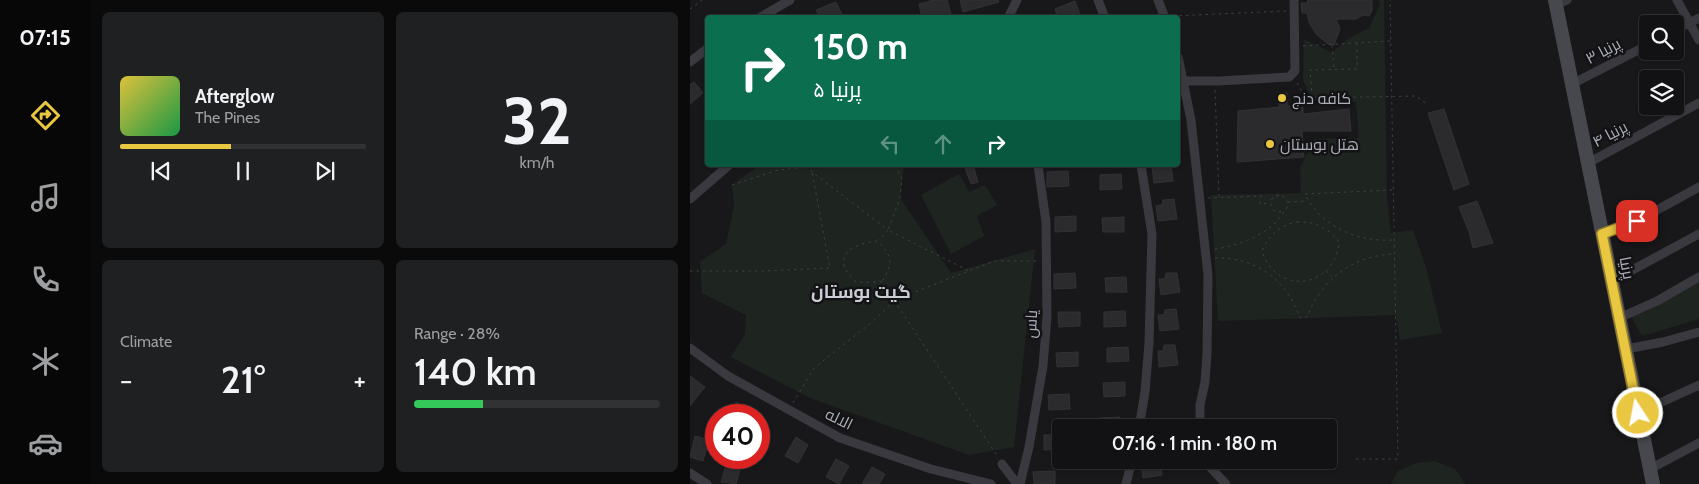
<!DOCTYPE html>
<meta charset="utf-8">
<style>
body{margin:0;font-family:Cabin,Cairo,sans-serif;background:#1f2022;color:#f1f3f6;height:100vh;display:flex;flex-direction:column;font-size:19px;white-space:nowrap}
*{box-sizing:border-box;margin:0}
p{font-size:16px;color:#9c9ea0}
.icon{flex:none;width:28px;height:28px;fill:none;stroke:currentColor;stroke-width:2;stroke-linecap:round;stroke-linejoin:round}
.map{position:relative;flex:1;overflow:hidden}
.drawer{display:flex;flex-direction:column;gap:12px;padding:12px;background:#0a0a0b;width:600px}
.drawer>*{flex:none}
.top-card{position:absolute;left:15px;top:15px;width:475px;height:152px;border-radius:5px;box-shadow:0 1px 4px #0004,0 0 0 1px #313234;background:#0b6e4f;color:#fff;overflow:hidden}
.tools{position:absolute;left:949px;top:15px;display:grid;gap:10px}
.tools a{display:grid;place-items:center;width:45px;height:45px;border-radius:5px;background:#121214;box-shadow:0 1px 4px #0004,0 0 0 1px #313234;font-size:25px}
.speed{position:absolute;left:15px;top:404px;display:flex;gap:10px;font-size:25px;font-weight:700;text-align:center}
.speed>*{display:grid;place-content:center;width:65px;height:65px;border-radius:50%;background:#121214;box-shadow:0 1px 4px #0004,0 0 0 1px #313234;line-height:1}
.speed .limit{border:8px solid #d22;background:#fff;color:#111}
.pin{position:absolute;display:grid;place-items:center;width:42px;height:42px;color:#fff;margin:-21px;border-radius:10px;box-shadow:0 2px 8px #0006}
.me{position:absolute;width:55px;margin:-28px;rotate:349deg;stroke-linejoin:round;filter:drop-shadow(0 0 4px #0008)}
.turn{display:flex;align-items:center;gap:18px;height:105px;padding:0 25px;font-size:22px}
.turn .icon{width:65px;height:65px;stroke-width:2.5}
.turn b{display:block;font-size:35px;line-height:42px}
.lanes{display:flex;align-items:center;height:48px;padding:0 25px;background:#0003;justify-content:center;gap:25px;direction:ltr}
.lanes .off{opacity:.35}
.big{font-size:38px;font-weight:600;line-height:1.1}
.drawer .tile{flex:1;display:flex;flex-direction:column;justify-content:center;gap:8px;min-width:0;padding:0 18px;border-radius:8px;background:#1f2022}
.drawer .dial{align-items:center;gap:0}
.dial b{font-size:65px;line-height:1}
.song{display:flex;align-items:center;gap:15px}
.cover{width:60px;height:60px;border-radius:8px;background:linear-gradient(135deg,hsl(50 70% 55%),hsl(140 70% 35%))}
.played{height:5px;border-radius:2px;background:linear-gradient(90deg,#e9c740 45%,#313234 45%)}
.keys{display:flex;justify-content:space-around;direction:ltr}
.heat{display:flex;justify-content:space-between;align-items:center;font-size:28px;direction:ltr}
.charge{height:8px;border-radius:4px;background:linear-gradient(90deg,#34c759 28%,#313234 0)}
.drawer .tiles{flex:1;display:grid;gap:12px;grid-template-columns:repeat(2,1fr)}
.trip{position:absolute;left:362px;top:419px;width:285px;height:50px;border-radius:5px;background:#121214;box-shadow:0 1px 4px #0004,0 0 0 1px #313234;font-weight:600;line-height:50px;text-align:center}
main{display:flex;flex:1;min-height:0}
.tab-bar{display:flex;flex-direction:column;width:90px;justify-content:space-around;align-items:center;background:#070708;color:#9c9ea0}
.tab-bar .icon{width:35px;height:35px}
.tab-bar .on{color:#e9c740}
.tab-bar b{font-size:22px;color:#f1f3f6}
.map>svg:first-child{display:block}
.green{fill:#1e2520}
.building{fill:#2b2b2e;stroke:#323236}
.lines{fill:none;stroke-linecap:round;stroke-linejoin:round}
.path{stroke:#3f4046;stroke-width:1;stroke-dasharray:2.5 4;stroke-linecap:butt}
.street{stroke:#39393f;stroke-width:9}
.secondary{stroke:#47484e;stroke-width:14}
.route-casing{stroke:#97812a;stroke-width:12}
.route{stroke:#e9c740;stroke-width:9}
.poi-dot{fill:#e9c740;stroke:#131315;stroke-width:2}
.labels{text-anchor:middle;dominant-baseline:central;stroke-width:5;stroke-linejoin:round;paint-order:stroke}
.street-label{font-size:16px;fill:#abadb9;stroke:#131315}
.poi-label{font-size:16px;fill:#abadb9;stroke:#131315;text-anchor:start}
.neighbourhood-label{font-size:18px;font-weight:bold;fill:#cbcdd5;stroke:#131315}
</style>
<main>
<nav class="tab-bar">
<b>07:15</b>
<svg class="icon on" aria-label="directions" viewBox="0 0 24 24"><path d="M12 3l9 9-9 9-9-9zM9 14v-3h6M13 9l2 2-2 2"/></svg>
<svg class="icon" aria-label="music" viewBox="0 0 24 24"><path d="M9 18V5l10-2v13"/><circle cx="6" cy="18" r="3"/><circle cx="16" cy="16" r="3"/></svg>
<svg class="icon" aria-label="phone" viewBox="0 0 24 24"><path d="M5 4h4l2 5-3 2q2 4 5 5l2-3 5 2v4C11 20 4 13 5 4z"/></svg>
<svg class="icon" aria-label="climate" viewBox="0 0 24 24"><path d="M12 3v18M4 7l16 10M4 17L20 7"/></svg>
<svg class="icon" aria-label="car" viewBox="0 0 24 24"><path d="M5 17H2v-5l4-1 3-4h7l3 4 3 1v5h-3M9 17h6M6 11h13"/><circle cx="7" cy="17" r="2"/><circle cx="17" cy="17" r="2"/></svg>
</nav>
<section class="drawer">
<div class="tiles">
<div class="tile">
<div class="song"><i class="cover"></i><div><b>Afterglow</b><p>The Pines</p></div></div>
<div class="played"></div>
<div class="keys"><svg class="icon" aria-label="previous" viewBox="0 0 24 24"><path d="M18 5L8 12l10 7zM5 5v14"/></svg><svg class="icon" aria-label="pause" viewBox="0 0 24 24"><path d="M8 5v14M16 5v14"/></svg><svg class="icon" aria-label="next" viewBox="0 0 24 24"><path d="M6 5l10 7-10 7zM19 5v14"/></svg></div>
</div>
<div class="tile dial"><b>32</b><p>km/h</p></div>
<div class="tile"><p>Climate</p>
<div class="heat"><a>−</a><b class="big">21°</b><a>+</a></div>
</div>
<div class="tile"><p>Range · 28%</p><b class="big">140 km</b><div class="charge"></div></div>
</div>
</section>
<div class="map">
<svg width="1009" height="484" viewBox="0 0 1009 484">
<rect width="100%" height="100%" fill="#18181a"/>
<g class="green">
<path d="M688,0H694L697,198L701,233L723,230L736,267L752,333L710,340L706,315L528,321L521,195L611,193L610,168L624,139L669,138L666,102L623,101L613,80L614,39L642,53L659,38L679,28L690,5Z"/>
<path d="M70,165H214L210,198L261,273L345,249L324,447L279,455L120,398L41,357L55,334L56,315L12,293L10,262L36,244L44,206L42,185Z"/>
<path d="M269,174L279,192L295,185L307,205L287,216L294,236L261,254L231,195Z"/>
<path d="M1009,283V319L952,336L940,314Z"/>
<path d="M745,461L766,470L775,484H701L708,471L726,463Z"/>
</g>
<g class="building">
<path d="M244,0H257L261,14L249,18H232L229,4Z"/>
<path d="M270,0H308L309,2L273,12Z"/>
<path d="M618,0H682V11L679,16L673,15L666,19H646L650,29L644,45L638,44L626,34L619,22L617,13H612L611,3H617Z"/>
<path d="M385,1L390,15L383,18H368L365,9Z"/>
<path d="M146,2L152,15L146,18H130L126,10Z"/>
<path d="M4,82L13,93L0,104V85Z"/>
<path d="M589,93H597V106L613,105V114L659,109L661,131H612L614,157L547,162L548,111L589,107Z"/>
<path d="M754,109L779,184L764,190L738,113Z"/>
<path d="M274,165H283L288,182L281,184Z"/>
<path d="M468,165H481L483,181L464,183L462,167H468Z"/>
<path d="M378,171L379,186L357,187V172Z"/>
<path d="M431,174L432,189L410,190V175Z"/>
<path d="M484,199L487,219L468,221L466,206L472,205L473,200Z"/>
<path d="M787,201L803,243L783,248L779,232L769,207Z"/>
<path d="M386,216V231L365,232V217Z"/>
<path d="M434,217V232H413L412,218Z"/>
<path d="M385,273L386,288L364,289V274Z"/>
<path d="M476,273H487L490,292L471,295L469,279H475Z"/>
<path d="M436,277L437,292H416L415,278Z"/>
<path d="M486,309L489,329L470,331L468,315H474L475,310Z"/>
<path d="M435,311L436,326L414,327V312Z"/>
<path d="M368,312H390V326L369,327Z"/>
<path d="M474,345H485L488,365L469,367L468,351H473Z"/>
<path d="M438,347L439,361L417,362V348Z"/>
<path d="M388,352V366L367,367L366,353Z"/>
<path d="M0,376L15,387L0,406Z"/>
<path d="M435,382V396L414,397L413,383Z"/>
<path d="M379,394L380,409L359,410L358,395Z"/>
<path d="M46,402L59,409L56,415H39Z"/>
<path d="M430,417V428H408V418Z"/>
<path d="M354,435H371V449L354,450Z"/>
<path d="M5,436L19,440L13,461L0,457Z"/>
<path d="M106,437L118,445L108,463L95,456Z"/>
<path d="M146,459L159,466L149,484L136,477Z"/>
<path d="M398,460H420V466L399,467Z"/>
<path d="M457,460H470L472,475L453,478L451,462Z"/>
<path d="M37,462L51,466L46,484L31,482Z"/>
<path d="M182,467L195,474L189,484H172Z"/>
<path d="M365,471V484H344L343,472Z"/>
</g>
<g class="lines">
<g class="path">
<path d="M0,9L12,0"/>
<path d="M483,16L596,11"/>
<path d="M642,45L644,68"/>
<path d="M613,46L701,41"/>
<path d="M607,83L616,98L726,96L737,104"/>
<path d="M525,90L529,197"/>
<path d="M622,97L620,70L667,69V43"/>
<path d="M117,165L122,172L198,230L189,240"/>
<path d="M205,165L212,179L210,198L198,230L279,271"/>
<path d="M42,185L88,170L118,167L119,165"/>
<path d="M702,190L615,194C631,227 668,242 703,240"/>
<path d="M518,198L571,196L570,204L580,203"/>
<path d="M598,202L617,201"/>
<path d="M607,222C625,221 639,228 649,242C645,289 586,296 572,251C579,235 590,225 607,222Z"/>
<path d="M525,249C546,246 572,237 587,221C591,217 593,212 597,208L598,202L592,195L586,196L581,200V206L584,211L592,212"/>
<path d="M525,258C566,257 597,280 610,318L617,317C631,280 662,256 703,254"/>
<path d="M0,271H73L140,268L122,172"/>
<path d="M636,271L642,277"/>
<path d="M192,282H166C138,257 162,243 188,241C203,258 203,262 192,282L308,457"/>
<path d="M103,403L124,368L181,323L205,300L304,261H347"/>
<path d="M666,459H708L700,0"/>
</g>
<g class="street">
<path d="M408,0L415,18"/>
<path d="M468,0L475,18"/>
<path d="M987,0L1009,40"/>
<path d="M866,5L877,0"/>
<path d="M69,18L100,0"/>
<path d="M318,18L327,0"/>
<path d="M985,30L1009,18"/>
<path d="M488,57L501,120L518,275L517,354L515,382L510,405V428"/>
<path d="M0,62L18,48"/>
<path d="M493,81H528L599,77L605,71L604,0"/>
<path d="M882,84L958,45"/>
<path d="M898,163L1009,103"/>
<path d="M0,199L39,165"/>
<path d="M912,234L947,221L1009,187"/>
<path d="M922,281L1009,234"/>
<path d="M929,318L967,301L1009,277"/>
<path d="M0,348L38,376L150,438L241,469L301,484"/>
<path d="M936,349L973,342L1009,332"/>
<path d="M948,413L1009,385"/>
<path d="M449,428L455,392L459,343L462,234L451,165"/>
<path d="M517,460L519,466L536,484"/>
<path d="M312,464L327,484"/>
<path d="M960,469L1009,443"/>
<path d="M0,473L17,484"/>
<path d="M330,484L339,447L353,366L357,317L356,222L348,165"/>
<path d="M436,484L442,460"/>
</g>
<path class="secondary" d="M865,0L963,484"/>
</g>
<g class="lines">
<g class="route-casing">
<path id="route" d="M947,221L912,234L948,413"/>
</g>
<use href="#route" class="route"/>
</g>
<g class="poi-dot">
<circle cx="592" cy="98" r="5"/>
<circle cx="580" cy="144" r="5"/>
</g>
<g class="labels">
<g class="street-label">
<text transform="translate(913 51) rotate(-28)">پرنیا ۳</text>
<text transform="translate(920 134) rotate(-28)">پرنیا ۴</text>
<text transform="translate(937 268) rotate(79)">پرنیا</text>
<text transform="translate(341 324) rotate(-87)">یاس</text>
<text transform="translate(149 419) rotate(26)">الاله</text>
</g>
<g class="poi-label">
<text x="602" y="98">کافه دنج</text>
<text x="590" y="144">هتل بوستان</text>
</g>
<g class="neighbourhood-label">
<text x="171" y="292">گیت بوستان</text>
</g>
</g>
</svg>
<div class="tools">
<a><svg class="icon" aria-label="search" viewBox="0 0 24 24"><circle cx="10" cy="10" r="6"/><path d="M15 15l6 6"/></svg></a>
<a><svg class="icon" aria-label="layers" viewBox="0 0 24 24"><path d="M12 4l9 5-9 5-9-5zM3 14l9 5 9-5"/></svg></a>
</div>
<div class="speed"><div class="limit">40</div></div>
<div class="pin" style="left:947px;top:221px;background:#d93025"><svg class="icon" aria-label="arrive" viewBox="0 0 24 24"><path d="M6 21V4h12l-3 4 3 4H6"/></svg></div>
<svg class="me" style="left:948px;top:413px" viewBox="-20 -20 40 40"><circle r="17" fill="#e9c740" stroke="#fff" stroke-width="3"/><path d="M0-11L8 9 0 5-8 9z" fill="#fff"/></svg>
<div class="trip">07:16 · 1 min · 180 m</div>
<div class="top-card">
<div class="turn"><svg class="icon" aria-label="right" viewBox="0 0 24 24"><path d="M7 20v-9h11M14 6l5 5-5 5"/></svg><div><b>150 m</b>پرنیا ۵</div></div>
<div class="lanes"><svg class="icon off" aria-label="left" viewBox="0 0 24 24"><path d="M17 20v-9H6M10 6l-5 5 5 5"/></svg><svg class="icon off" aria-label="ahead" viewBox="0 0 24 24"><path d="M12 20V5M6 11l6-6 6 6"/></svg><svg class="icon" aria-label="right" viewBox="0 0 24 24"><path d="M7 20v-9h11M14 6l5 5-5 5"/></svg></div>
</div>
</div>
</main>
